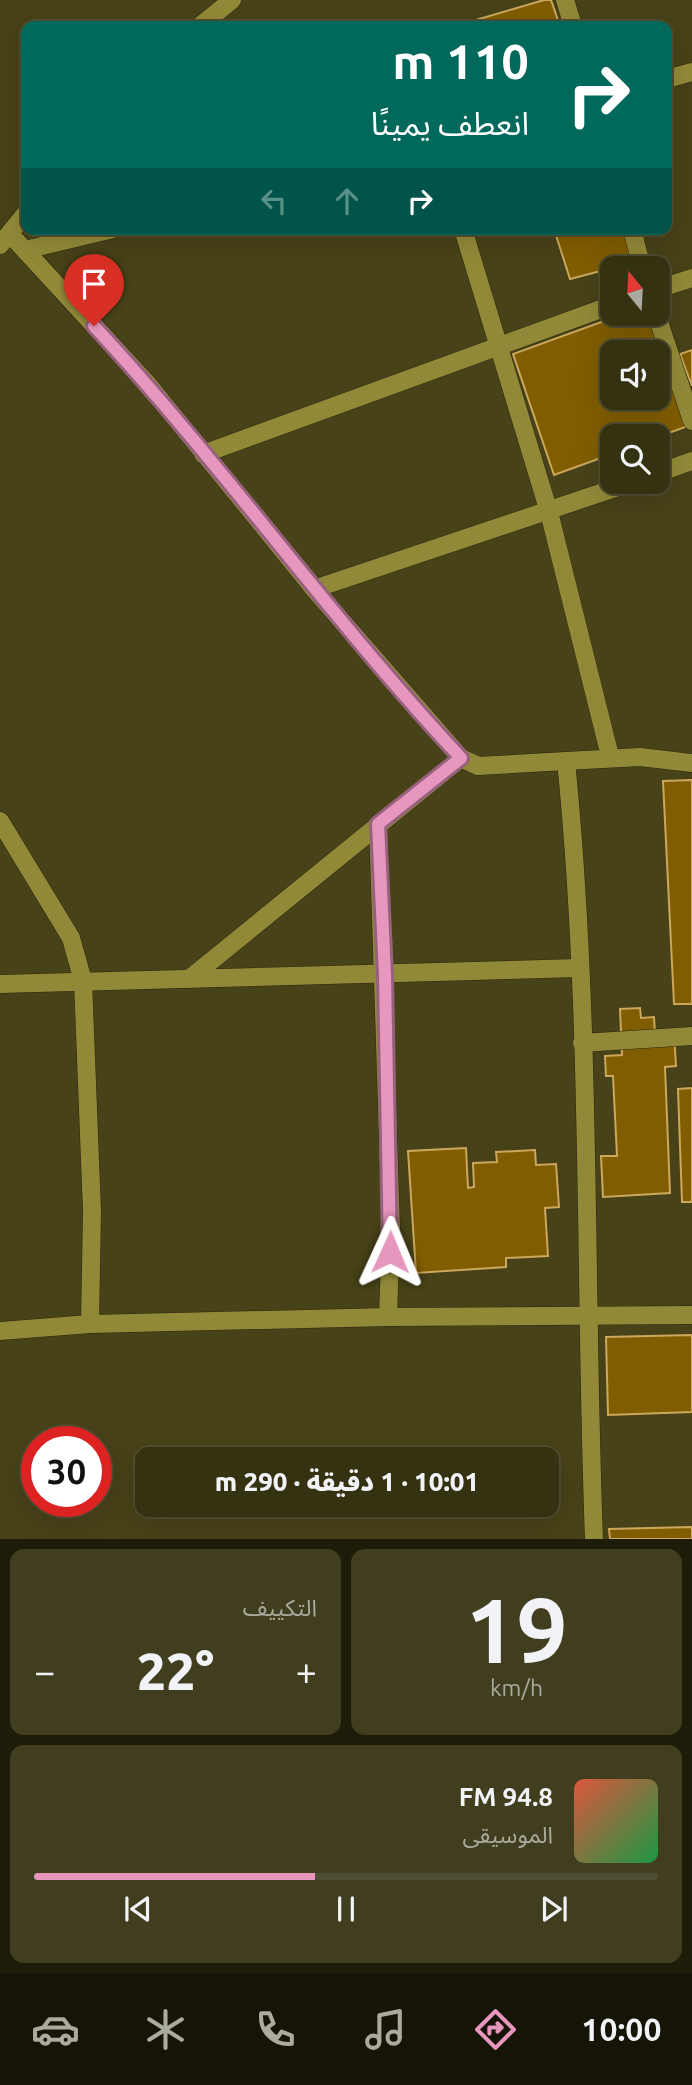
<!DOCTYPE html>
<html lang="ar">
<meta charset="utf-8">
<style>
body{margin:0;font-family:Ubuntu,"Noto Sans Arabic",sans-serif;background:#403e1f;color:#f1f3f6;direction:rtl;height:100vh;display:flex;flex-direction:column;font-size:26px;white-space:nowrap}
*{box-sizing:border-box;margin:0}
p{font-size:23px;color:#aaaa9f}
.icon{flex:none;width:38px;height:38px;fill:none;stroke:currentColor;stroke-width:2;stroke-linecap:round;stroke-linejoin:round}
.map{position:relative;height:1539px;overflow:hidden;direction:ltr}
.drawer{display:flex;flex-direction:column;gap:10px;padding:10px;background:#1d1c09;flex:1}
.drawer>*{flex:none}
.guide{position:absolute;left:21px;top:21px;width:651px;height:214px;border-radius:14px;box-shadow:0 7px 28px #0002,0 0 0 2px #4f4d31;direction:rtl;background:#00695c;color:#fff;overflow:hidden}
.needle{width:46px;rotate:342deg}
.tools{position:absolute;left:600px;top:256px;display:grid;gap:14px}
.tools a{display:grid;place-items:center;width:70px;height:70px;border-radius:14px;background:#353211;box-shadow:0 7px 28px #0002,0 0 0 2px #4f4d31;font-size:35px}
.speed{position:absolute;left:21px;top:1426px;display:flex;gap:14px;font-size:35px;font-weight:700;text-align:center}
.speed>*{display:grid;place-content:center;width:91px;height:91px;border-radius:50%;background:#353211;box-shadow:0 7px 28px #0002,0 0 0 2px #4f4d31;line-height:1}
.speed .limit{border:10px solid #d22;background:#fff;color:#111}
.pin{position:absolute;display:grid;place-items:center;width:60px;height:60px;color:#fff;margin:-72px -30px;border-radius:50% 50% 50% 0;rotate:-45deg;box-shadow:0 0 7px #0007}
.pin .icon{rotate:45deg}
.me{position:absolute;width:77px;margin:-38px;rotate:1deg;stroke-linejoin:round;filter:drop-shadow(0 0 5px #0008)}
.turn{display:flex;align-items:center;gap:24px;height:147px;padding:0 28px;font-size:32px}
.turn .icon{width:91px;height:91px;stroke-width:2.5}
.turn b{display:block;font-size:49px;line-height:60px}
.lanes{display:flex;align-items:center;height:66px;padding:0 28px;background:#0003;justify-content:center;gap:35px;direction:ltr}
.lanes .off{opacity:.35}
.big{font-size:52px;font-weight:800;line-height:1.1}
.drawer .widget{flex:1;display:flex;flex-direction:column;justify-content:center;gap:10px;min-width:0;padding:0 24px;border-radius:14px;background:#403e1f}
.drawer .dial{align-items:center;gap:0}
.dial b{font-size:91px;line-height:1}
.song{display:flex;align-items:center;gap:21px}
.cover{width:84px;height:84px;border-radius:10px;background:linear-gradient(135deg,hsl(10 70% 55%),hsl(140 70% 35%))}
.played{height:7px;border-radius:4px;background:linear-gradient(90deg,#e797bd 45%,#4f4d31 45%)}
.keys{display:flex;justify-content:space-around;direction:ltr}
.heat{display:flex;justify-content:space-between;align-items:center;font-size:38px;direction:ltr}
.drawer .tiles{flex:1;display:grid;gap:10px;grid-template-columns:1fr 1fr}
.widget:last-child{grid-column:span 2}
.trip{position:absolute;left:135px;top:1447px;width:424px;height:70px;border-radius:14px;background:#353211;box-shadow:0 7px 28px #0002,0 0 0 2px #4f4d31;font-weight:800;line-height:70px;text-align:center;direction:rtl}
.tabs{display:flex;height:112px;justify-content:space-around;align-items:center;background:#151407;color:#aaaa9f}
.tabs .icon{width:49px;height:49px}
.tabs .selected{color:#e797bd}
.tabs b{font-size:32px;color:#f1f3f6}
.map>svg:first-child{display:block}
.building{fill:#805d00;stroke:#cca75c;stroke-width:2;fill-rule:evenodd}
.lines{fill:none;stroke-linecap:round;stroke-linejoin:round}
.minor-casing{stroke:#2b280f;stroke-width:19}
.minor{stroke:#928938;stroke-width:18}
.route-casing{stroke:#96627b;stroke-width:18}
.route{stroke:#e797bd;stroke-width:12}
</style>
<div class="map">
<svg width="692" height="1539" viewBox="0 0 692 1539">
<rect width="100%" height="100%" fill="#474217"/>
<g class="building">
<path d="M544,0H551L560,26H455Z"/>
<path d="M554,229H630L639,261L570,279Z"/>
<path d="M626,313H650L688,426L658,437L612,436V454L554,475L513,354ZM612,352H658V397H612Z"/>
<path d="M692,350V386L680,354Z"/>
<path d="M692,780V1004H674L663,781Z"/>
<path d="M640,1008L641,1018L654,1017L655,1034L674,1033L676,1066L665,1067L670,1193L603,1197L601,1156H617L613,1076H606L605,1056L622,1055L620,1009Z"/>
<path d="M692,1088V1202H682L678,1089Z"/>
<path d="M466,1148L468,1188L474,1187L473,1163L497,1162L496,1152L535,1150L536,1165L556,1164L559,1207L545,1208L548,1256L506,1258V1267L416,1273L408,1151Z"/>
<path d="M692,1335V1412L608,1415L606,1337Z"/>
<path d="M692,1527V1539H610L609,1529Z"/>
</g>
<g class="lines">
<g class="minor-casing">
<g id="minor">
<path d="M565,0L573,26"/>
<path d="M200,26L232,0"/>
<path d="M667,79L692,72"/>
<path d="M463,229L549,512L610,756"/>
<path d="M632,229L642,268"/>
<path d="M10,234L146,382L314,589L461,758L478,766L566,761"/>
<path d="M0,245L26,213"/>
<path d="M25,250L113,229"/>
<path d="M658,289L692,278"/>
<path d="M656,313L692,421"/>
<path d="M203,454L612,305"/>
<path d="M658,473L692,461"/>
<path d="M314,589L636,481"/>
<path d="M0,821L71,938L83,981L92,1211L90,1324"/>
<path d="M378,824L391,1230L388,1317"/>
<path d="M189,979L461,758"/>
<path d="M0,984L578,968"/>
<path d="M582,1043L692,1036"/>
<path d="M0,1331L90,1324L388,1317L692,1315"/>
<path d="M594,1539C584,1280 592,1019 566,761L640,757L692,763"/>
</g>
</g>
<use href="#minor" class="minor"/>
</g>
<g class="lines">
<g class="route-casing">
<path id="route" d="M94,326C222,464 332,620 461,758L378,824L385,975L390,1252"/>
</g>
<use href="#route" class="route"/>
</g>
</svg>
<div class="tools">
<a><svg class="needle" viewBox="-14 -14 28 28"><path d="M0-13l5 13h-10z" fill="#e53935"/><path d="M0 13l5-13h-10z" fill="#aaaa9f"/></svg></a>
<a><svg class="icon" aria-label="sound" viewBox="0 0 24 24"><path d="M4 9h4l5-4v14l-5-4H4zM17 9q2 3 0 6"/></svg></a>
<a><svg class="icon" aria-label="search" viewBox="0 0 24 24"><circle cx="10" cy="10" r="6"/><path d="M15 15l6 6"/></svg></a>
</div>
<div class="speed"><div class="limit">30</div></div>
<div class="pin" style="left:94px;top:326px;background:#d93025"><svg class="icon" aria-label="arrive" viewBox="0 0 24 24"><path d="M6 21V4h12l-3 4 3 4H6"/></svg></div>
<svg class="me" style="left:390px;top:1252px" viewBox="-20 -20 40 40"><path d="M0-17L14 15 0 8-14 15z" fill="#e797bd" stroke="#fff" stroke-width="4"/></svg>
<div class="trip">10:01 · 1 دقيقة · 290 m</div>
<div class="guide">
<div class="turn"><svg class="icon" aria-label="right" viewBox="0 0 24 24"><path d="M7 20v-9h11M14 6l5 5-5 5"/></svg><div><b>110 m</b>انعطف يمينًا</div></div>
<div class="lanes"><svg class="icon off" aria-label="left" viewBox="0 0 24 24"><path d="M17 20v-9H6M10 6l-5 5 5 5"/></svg><svg class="icon off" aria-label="ahead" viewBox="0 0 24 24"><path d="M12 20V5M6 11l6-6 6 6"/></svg><svg class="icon" aria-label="right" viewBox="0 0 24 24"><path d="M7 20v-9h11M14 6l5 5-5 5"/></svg></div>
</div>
</div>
<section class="drawer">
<div class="tiles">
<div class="widget dial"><b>19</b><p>km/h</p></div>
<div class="widget"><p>التكييف</p>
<div class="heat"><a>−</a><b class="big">22°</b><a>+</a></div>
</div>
<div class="widget">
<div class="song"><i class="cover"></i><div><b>94.8 FM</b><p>الموسيقى</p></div></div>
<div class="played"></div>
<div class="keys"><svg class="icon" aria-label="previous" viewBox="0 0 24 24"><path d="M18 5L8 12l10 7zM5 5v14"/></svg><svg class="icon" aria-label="pause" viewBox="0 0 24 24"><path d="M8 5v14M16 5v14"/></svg><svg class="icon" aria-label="next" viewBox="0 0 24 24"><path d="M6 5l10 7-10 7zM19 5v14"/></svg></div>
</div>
</div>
</section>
<nav class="tabs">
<b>10:00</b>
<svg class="icon selected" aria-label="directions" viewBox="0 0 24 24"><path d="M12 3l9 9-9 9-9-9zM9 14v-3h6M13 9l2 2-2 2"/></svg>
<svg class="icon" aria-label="music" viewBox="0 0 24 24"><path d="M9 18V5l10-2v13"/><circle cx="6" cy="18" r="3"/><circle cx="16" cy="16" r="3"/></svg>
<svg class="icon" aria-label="phone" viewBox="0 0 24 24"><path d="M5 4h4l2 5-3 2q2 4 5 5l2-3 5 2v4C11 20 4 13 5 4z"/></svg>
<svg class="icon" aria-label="climate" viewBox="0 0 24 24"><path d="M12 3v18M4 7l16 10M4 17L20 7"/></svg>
<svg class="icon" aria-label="car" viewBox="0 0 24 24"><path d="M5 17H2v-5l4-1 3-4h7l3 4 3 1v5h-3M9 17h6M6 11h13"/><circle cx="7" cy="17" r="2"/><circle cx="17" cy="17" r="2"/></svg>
</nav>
